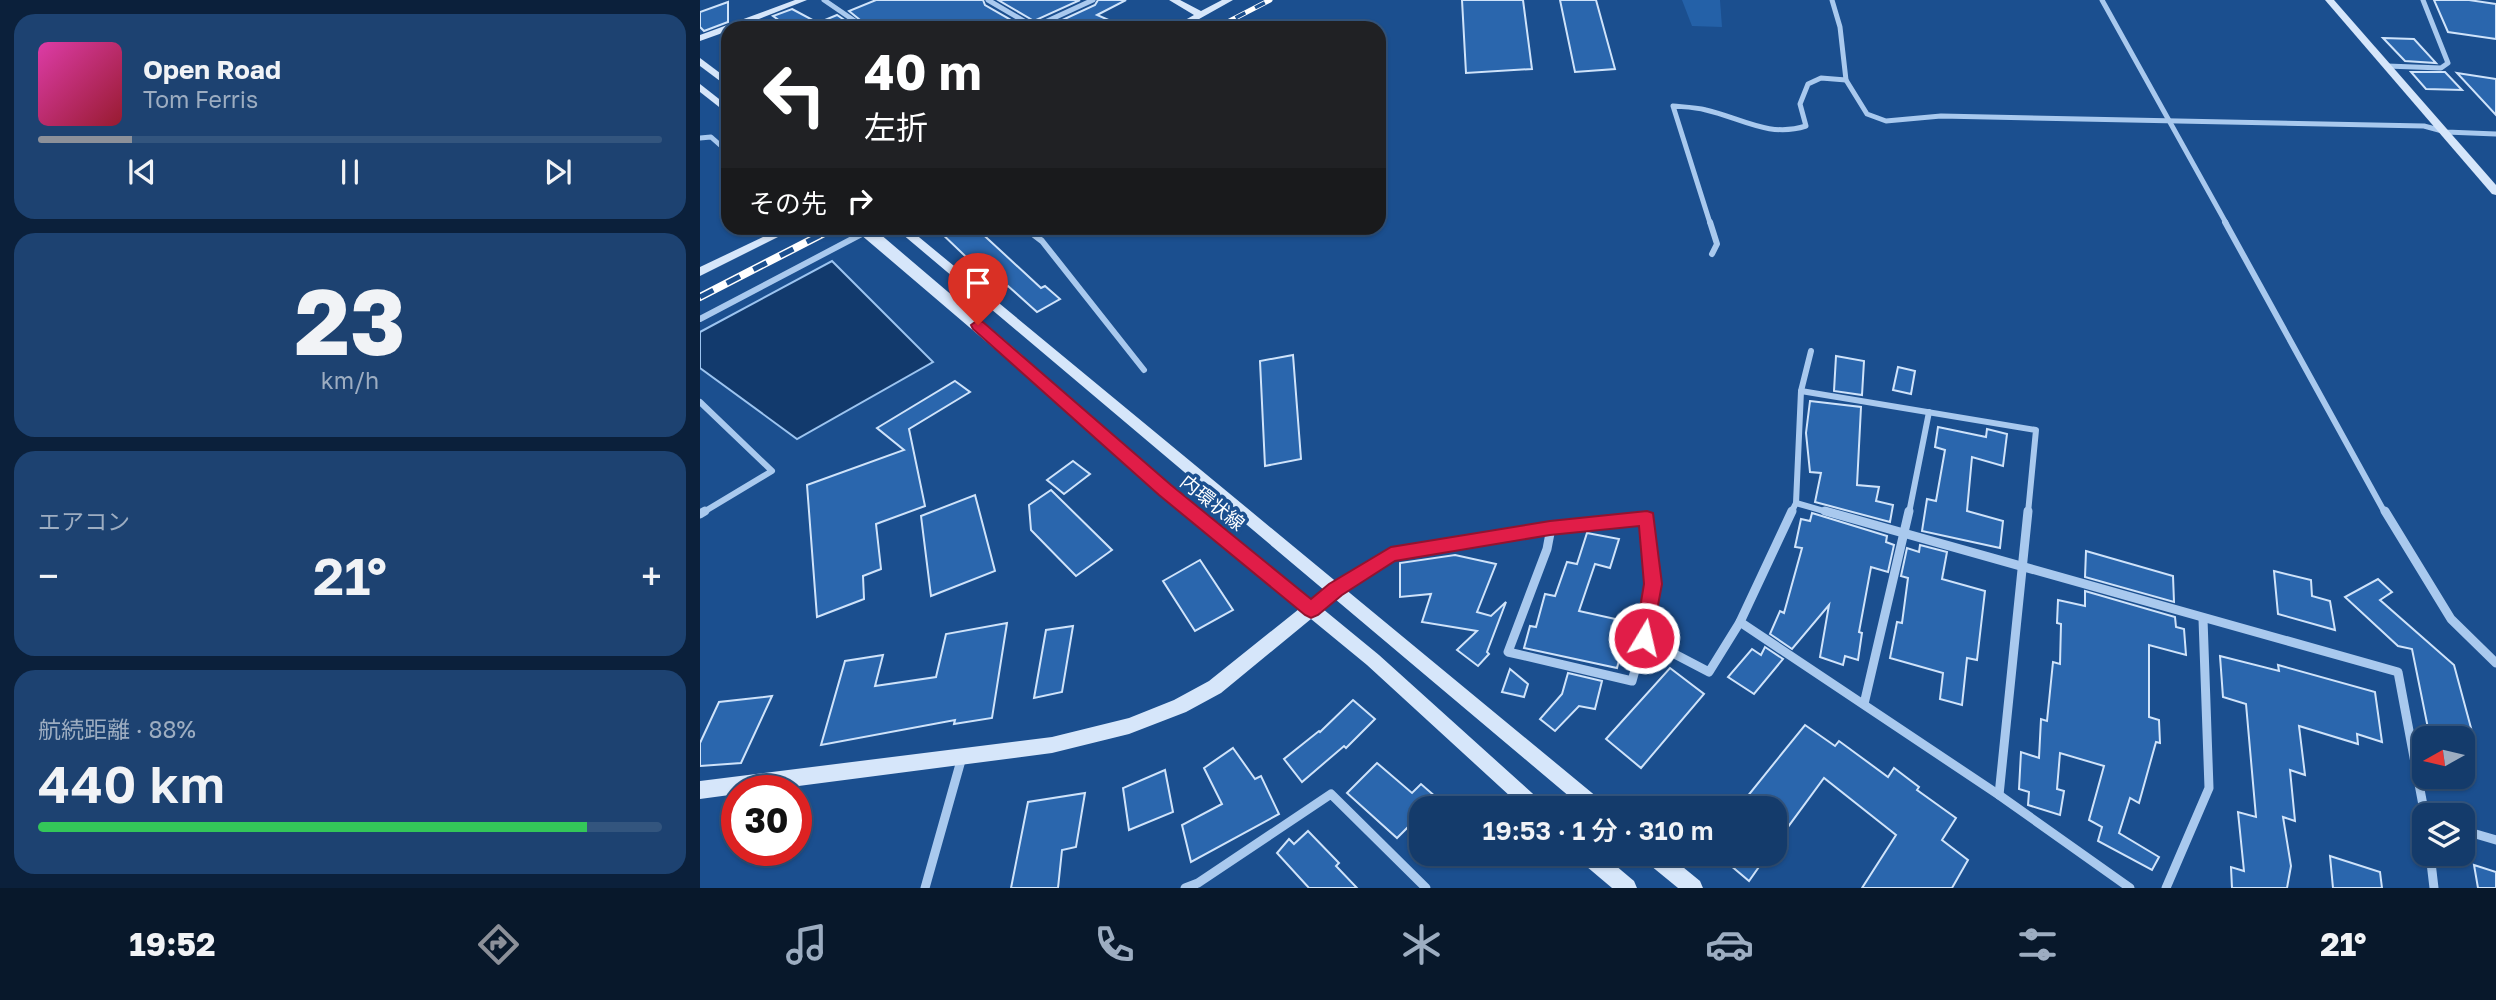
<!DOCTYPE html>
<html lang="ja">
<meta charset="utf-8">
<style>
body{margin:0;font-family:"Golos Text","Noto Sans JP",sans-serif;background:#1d4271;color:#f1f3f6;height:100vh;display:flex;flex-direction:column;font-size:26px;white-space:nowrap}
*{box-sizing:border-box;margin:0}
p{font-size:23px;color:#9dadc1}
.icon{flex:none;width:38px;height:38px;fill:none;stroke:currentColor;stroke-width:2;stroke-linecap:round;stroke-linejoin:round}
.map{position:relative;flex:1;overflow:hidden}
.drawer{display:flex;flex-direction:column;gap:14px;padding:14px;background:#0b203b;width:700px}
.drawer>*{flex:none}
.top-card{position:absolute;left:21px;top:21px;width:665px;height:214px;border-radius:21px;box-shadow:0 2px 5px #0004,0 0 0 2px #33557e;background:#202124;color:#fff;overflow:hidden}
.needle{width:46px;rotate:262deg}
.fabs{position:absolute;left:1712px;top:726px;display:grid;gap:14px}
.fabs a{display:grid;place-items:center;width:63px;height:63px;border-radius:14px;background:#143b6b;box-shadow:0 2px 5px #0004,0 0 0 2px #33557e;font-size:35px}
.speed{position:absolute;left:21px;top:775px;display:flex;gap:14px;font-size:35px;font-weight:700;text-align:center}
.speed>*{display:grid;place-content:center;width:91px;height:91px;border-radius:50%;background:#143b6b;box-shadow:0 2px 5px #0004,0 0 0 2px #33557e;line-height:1}
.speed .limit{border:10px solid #d22;background:#fff;color:#111}
.pin{position:absolute;display:grid;place-items:center;width:60px;height:60px;color:#fff;margin:-72px -30px;border-radius:50% 50% 50% 0;rotate:-45deg;box-shadow:0 0 7px #0007}
.pin .icon{rotate:45deg}
.me{position:absolute;width:77px;margin:-38px;rotate:9deg;stroke-linejoin:round;filter:drop-shadow(0 0 5px #0008)}
.turn{display:flex;align-items:center;gap:24px;height:147px;padding:0 28px;font-size:32px}
.turn .icon{width:91px;height:91px;stroke-width:2.5}
.turn b{display:block;font-size:49px;line-height:60px}
.then{display:flex;align-items:center;height:66px;padding:0 28px;background:#0003;gap:14px;font-size:26px}
.big{font-size:52px;font-weight:600;line-height:1.1}
.drawer .card{flex:1;display:flex;flex-direction:column;justify-content:center;gap:10px;min-width:0;padding:0 24px;border-radius:21px;background:#1d4271}
.drawer .dial{align-items:center;gap:0}
.dial b{font-size:91px;line-height:1}
.song{display:flex;align-items:center;gap:21px}
.cover{width:84px;height:84px;border-radius:10px;background:linear-gradient(135deg,hsl(320 70% 55%),hsl(350 70% 35%))}
.played{height:7px;border-radius:4px;background:linear-gradient(90deg,#8c9099 15%,#33557e 15%)}
.keys{display:flex;justify-content:space-around;direction:ltr}
.heat{display:flex;justify-content:space-between;align-items:center;font-size:38px;direction:ltr}
.charge{height:10px;border-radius:5px;background:linear-gradient(90deg,#34c759 88%,#33557e 0)}
.trip{position:absolute;left:709px;top:796px;width:378px;height:70px;border-radius:21px;background:#143b6b;box-shadow:0 2px 5px #0004,0 0 0 2px #33557e;font-weight:600;line-height:70px;text-align:center}
.dock{display:flex;height:112px;justify-content:space-around;align-items:center;background:#08182b;color:#9dadc1}
.dock .icon{width:49px;height:49px}
.dock .selected{color:#8c9099}
.dock b{font-size:32px;color:#f1f3f6}
main{display:flex;flex:1;min-height:0}
.map>svg:first-child{display:block}
.green{fill:#2461a8}
.water{fill:#123a6d;stroke:#9cc4f0;stroke-width:2}
.building{fill:#2a66ad;stroke:#cfe3fa;stroke-width:2}
.lines{fill:none;stroke-linecap:round;stroke-linejoin:round}
.street-far2{stroke:#a9c9ee;stroke-width:5}
.street-far1{stroke:#a9c9ee;stroke-width:6}
.street{stroke:#a9c9ee;stroke-width:9}
.secondary{fill:#d6e6fa;fill-rule:evenodd}
.rail-far1-casing{stroke:#fff;stroke-width:5}
.rail-casing{stroke:#fff;stroke-width:8}
.rail-far1{stroke:#1b4f8f;stroke-width:3.5;stroke-dasharray:11;stroke-linecap:butt}
.rail{stroke:#1b4f8f;stroke-width:5;stroke-dasharray:15;stroke-linecap:butt}
.secondary-bridge{stroke:#d6e6fa;stroke-width:13}
.route{fill:#e11d48;stroke:#92132f;stroke-width:2}
.labels{text-anchor:middle;dominant-baseline:central;stroke-width:7;stroke-linejoin:round;paint-order:stroke}
.street-label{font-size:19px;fill:#fff;stroke:#1b4f8f}
</style>
<main>
<section class="drawer">
<div class="card">
<div class="song"><i class="cover"></i><div><b>Open Road</b><p>Tom Ferris</p></div></div>
<div class="played"></div>
<div class="keys"><svg class="icon" aria-label="previous" viewBox="0 0 24 24"><path d="M18 5L8 12l10 7zM5 5v14"/></svg><svg class="icon" aria-label="pause" viewBox="0 0 24 24"><path d="M8 5v14M16 5v14"/></svg><svg class="icon" aria-label="next" viewBox="0 0 24 24"><path d="M6 5l10 7-10 7zM19 5v14"/></svg></div>
</div>
<div class="card dial"><b>23</b><p>km/h</p></div>
<div class="card"><p>エアコン</p>
<div class="heat"><a>−</a><b class="big">21°</b><a>+</a></div>
</div>
<div class="card"><p>航続距離 · 88%</p><b class="big">440 km</b><div class="charge"></div></div>
</section>
<div class="map">
<svg width="1796" height="888" viewBox="0 0 1796 888">
<rect width="100%" height="100%" fill="#1b4f8f"/>
<path class="green" d="M982,0H1020L1022,27L992,26Z"/>
<path class="water" d="M132,261L233,362L97,439L0,368V332Z"/>
<g class="building">
<path d="M176,0H283L285,5L325,28H170L149,11Z"/>
<path d="M298,0H380L334,21Z"/>
<path d="M398,0H426L397,15L427,28H345L395,5Z"/>
<path d="M762,0H823L832,69L766,73Z"/>
<path d="M860,0H896L915,69L875,72Z"/>
<path d="M1734,0H1769L1796,4V39L1748,32Z"/>
<path d="M28,2V22L4,31L0,27V12Z"/>
<path d="M92,9L118,23L137,15L156,28H90L73,16Z"/>
<path d="M1683,38L1714,39L1736,63L1705,61Z"/>
<path d="M1711,72H1745L1762,90L1726,89Z"/>
<path d="M1757,73L1796,79V115Z"/>
<path d="M236,228H276L341,288L345,286L360,299L337,312L308,286L305,288L291,276L288,278Z"/>
<path d="M593,355L601,459L565,466L560,361Z"/>
<path d="M1136,356L1164,361L1162,395L1134,391Z"/>
<path d="M1198,367L1215,371L1211,394L1193,390Z"/>
<path d="M255,381L270,392L209,429L225,506L176,524L181,569L163,576L164,599L117,617L107,485L204,450L177,428Z"/>
<path d="M1110,401L1161,407L1157,485L1179,487L1176,501L1193,505L1190,522L1115,502L1121,473L1110,472L1106,433Z"/>
<path d="M1238,427L1286,437L1287,429L1307,434L1303,466L1272,457L1267,511L1303,521L1300,548L1222,531L1227,499L1236,501L1245,450L1235,447Z"/>
<path d="M373,461L390,474L364,494L347,480Z"/>
<path d="M351,490L412,550L376,576L331,530L329,505Z"/>
<path d="M275,495L295,571L231,596L221,516Z"/>
<path d="M1112,513L1187,536L1186,542L1194,545L1188,572L1171,567L1159,632L1162,633L1158,660L1145,656L1143,665L1120,657L1129,605L1092,649L1070,634L1080,611L1084,613L1102,548L1095,547L1101,519L1110,521Z"/>
<path d="M887,533L919,539L910,568L895,564L879,611L929,622L917,668L824,648L830,626L836,627L845,594L855,596L867,562L877,564Z"/>
<path d="M1220,545L1247,552L1242,579L1285,591L1277,660L1267,658L1262,705L1240,699L1243,673L1190,658L1197,622L1202,623L1208,578L1201,576L1207,548L1219,552Z"/>
<path d="M1386,551L1473,576L1474,602L1385,577Z"/>
<path d="M755,555L796,564L777,612L791,616L806,602L787,652L789,654L778,666L757,650L777,631L722,622L731,594L700,597V563Z"/>
<path d="M500,560L533,610L495,631L463,581Z"/>
<path d="M1574,571L1611,580L1612,596L1630,601L1635,630L1578,614Z"/>
<path d="M1678,579L1692,592L1680,600L1754,665L1774,739L1758,735L1759,738H1730L1712,649L1698,646L1645,597Z"/>
<path d="M1385,591L1475,617L1476,627L1484,629L1486,655L1449,645V717L1459,720L1460,743L1456,742L1439,803L1430,798L1419,833L1459,857L1452,870L1398,841L1402,827L1389,820L1404,766L1360,753L1357,789L1364,791L1360,815L1328,805L1329,792L1319,789L1321,752L1339,758L1341,719L1347,721L1353,662L1360,664L1361,624L1357,623L1358,600L1385,606Z"/>
<path d="M307,623L292,718L254,724L255,720L121,745L145,661L183,655L175,686L236,677L246,634Z"/>
<path d="M373,626L362,692L334,698L346,630Z"/>
<path d="M1065,647L1083,659L1054,694L1028,677L1052,649L1061,655Z"/>
<path d="M1520,656L1579,671L1578,665L1675,692L1682,742L1657,734L1658,744L1599,726L1605,775L1590,770L1595,821L1583,817L1591,866L1587,888H1532L1531,867L1544,871L1538,812L1556,817L1546,704L1523,697Z"/>
<path d="M970,668L1004,694L941,768L906,739Z"/>
<path d="M810,669L828,684L824,697L802,692Z"/>
<path d="M868,673L902,681L895,709L879,706L855,731L840,719L862,694Z"/>
<path d="M72,696L41,763L0,766V743L19,702Z"/>
<path d="M653,700L675,719L646,748L644,746L602,782L584,759L619,731L620,732Z"/>
<path d="M1105,725L1135,746L1139,741L1188,777L1194,768L1219,787L1217,790L1256,818L1242,840L1268,860L1252,888H1162L1196,835L1124,778L1074,846V808H1038Z"/>
<path d="M533,748L555,779L561,776L579,814L491,862L482,825L522,804L504,768Z"/>
<path d="M677,763L712,793L721,784L737,798L726,808H721V814L697,838L647,793Z"/>
<path d="M465,770L473,812L429,830L423,788Z"/>
<path d="M385,793L376,847L362,850L358,888H311L328,802Z"/>
<path d="M608,831L639,863L636,866L657,888H609L577,853L589,839L594,844Z"/>
<path d="M1017,854H1068L1049,881Z"/>
<path d="M1630,856L1680,872L1682,888H1633Z"/>
<path d="M1774,865L1796,872V888H1778Z"/>
</g>
<g class="lines">
<g class="street-far2">
<path d="M124,0L165,28"/>
<path d="M288,0L334,27"/>
<path d="M1132,0L1140,27L1146,80L1167,114L1186,121L1241,116L1724,126L1746,132L1796,134"/>
<path d="M1402,0L1526,223"/>
<path d="M332,28L393,0"/>
<path d="M1687,66L1741,68L1748,63L1723,0"/>
<path d="M0,138L11,137L28,152"/>
<path d="M1010,223L973,106C984,107 995,107 1006,110C1041,118 1069,138 1106,126L1100,104L1108,84L1121,78L1146,80"/>
</g>
<g class="street-far1">
<path d="M1010,222L1017,244L1012,254"/>
<path d="M1525,222L1685,513"/>
<path d="M325,228L342,241L444,370"/>
<path d="M0,319L173,228"/>
<path d="M1101,391L1336,430L1328,513"/>
<path d="M0,402L72,471L2,513"/>
<path d="M1096,503L1131,513"/>
<path d="M1091,513L1096,503L1101,391L1111,351"/>
<path d="M1209,513L1229,412"/>
</g>
<g class="street">
<path d="M1125,511L1698,672L1725,816"/>
<path d="M1685,511L1751,619L1796,663"/>
<path d="M0,514L5,511"/>
<path d="M947,518L953,585L944,638L932,681L808,652L847,549L851,528Z"/>
<path d="M636,589L691,554L851,528"/>
<path d="M1040,622L1299,795L1430,888"/>
<path d="M944,638L1009,672L1040,622L1092,511"/>
<path d="M1164,704L1209,511"/>
<path d="M1299,795L1328,511"/>
<path d="M1762,830L1796,840"/>
<path d="M1730,854L1734,888"/>
<path d="M225,888L262,757"/>
<path d="M485,888L498,883L631,794L726,888"/>
<path d="M1466,888L1509,788L1503,619"/>
</g>
<g class="secondary">
<path d="M95,0H107L36,28H28V31L0,41V35Z"/>
<path d="M469,0H480L501,11L522,0H533L483,28H471L494,15Z"/>
<path d="M1625,0H1634L1796,185V195L1792,194Z"/>
<path d="M0,58L28,79V87L0,66Z"/>
<path d="M0,84L28,106V114L0,92Z"/>
<path d="M82,228H96L0,276V267Z"/>
<path d="M195,228H208L903,802L906,808H883L635,599L623,609L679,655L842,802L845,808H823L667,665L611,619L521,693L486,712L429,734L352,753L61,791H37V794L0,799V781L352,737L429,718L474,700L509,681L599,609L460,494L314,364L312,361L314,358H324L470,486L611,600L624,590Z"/>
<path d="M878,854H902L934,881L937,888H912L880,861Z"/>
<path d="M943,854H967L1000,881L1003,888H978L945,861Z"/>
</g>
<g class="rail-far1-casing">
<path id="rail-far1" d="M516,28L570,0"/>
</g>
<g class="rail-casing">
<path id="rail" d="M0,297L134,228"/>
</g>
<use href="#rail-far1" class="rail-far1"/>
<use href="#rail" class="rail"/>
<path class="secondary-bridge" d="M163,228L319,361"/>
</g>
<path class="route" d="M278,320L283,322L471,485L611,599L629,584L691,547L850,521L947,511L953,513L962,584L951,643L944,646L938,643L935,638L944,584L939,526L850,535L695,561L642,595L618,615L611,618L605,615L459,495L273,329L271,325Z"/>
<g class="labels">
<g class="street-label">
<text transform="translate(513 502) rotate(39)">内環状線</text>
</g>
</g>
</svg>
<div class="fabs">
<a><svg class="needle" viewBox="-14 -14 28 28"><path d="M0-13l5 13h-10z" fill="#e53935"/><path d="M0 13l5-13h-10z" fill="#9dadc1"/></svg></a>
<a><svg class="icon" aria-label="layers" viewBox="0 0 24 24"><path d="M12 4l9 5-9 5-9-5zM3 14l9 5 9-5"/></svg></a>
</div>
<div class="speed"><div class="limit">30</div></div>
<div class="pin" style="left:278px;top:325px;background:#d93025"><svg class="icon" aria-label="arrive" viewBox="0 0 24 24"><path d="M6 21V4h12l-3 4 3 4H6"/></svg></div>
<svg class="me" style="left:944px;top:638px" viewBox="-20 -20 40 40"><circle r="17" fill="#e11d48" stroke="#fff" stroke-width="3"/><path d="M0-11L8 9 0 5-8 9z" fill="#fff"/></svg>
<div class="trip">19:53 · 1 分 · 310 m</div>
<div class="top-card">
<div class="turn"><svg class="icon" aria-label="left" viewBox="0 0 24 24"><path d="M17 20v-9H6M10 6l-5 5 5 5"/></svg><div><b>40 m</b>左折</div></div>
<div class="then">その先<svg class="icon" aria-label="right" viewBox="0 0 24 24"><path d="M7 20v-9h11M14 6l5 5-5 5"/></svg></div>
</div>
</div>
</main>
<nav class="dock">
<b>19:52</b>
<svg class="icon selected" aria-label="directions" viewBox="0 0 24 24"><path d="M12 3l9 9-9 9-9-9zM9 14v-3h6M13 9l2 2-2 2"/></svg>
<svg class="icon" aria-label="music" viewBox="0 0 24 24"><path d="M9 18V5l10-2v13"/><circle cx="6" cy="18" r="3"/><circle cx="16" cy="16" r="3"/></svg>
<svg class="icon" aria-label="phone" viewBox="0 0 24 24"><path d="M5 4h4l2 5-3 2q2 4 5 5l2-3 5 2v4C11 20 4 13 5 4z"/></svg>
<svg class="icon" aria-label="climate" viewBox="0 0 24 24"><path d="M12 3v18M4 7l16 10M4 17L20 7"/></svg>
<svg class="icon" aria-label="car" viewBox="0 0 24 24"><path d="M5 17H2v-5l4-1 3-4h7l3 4 3 1v5h-3M9 17h6M6 11h13"/><circle cx="7" cy="17" r="2"/><circle cx="17" cy="17" r="2"/></svg>
<svg class="icon" aria-label="filters" viewBox="0 0 24 24"><path d="M4 7h16M4 17h16"/><circle cx="9" cy="7" r="2"/><circle cx="15" cy="17" r="2"/></svg>
<b>21°</b>
</nav>
